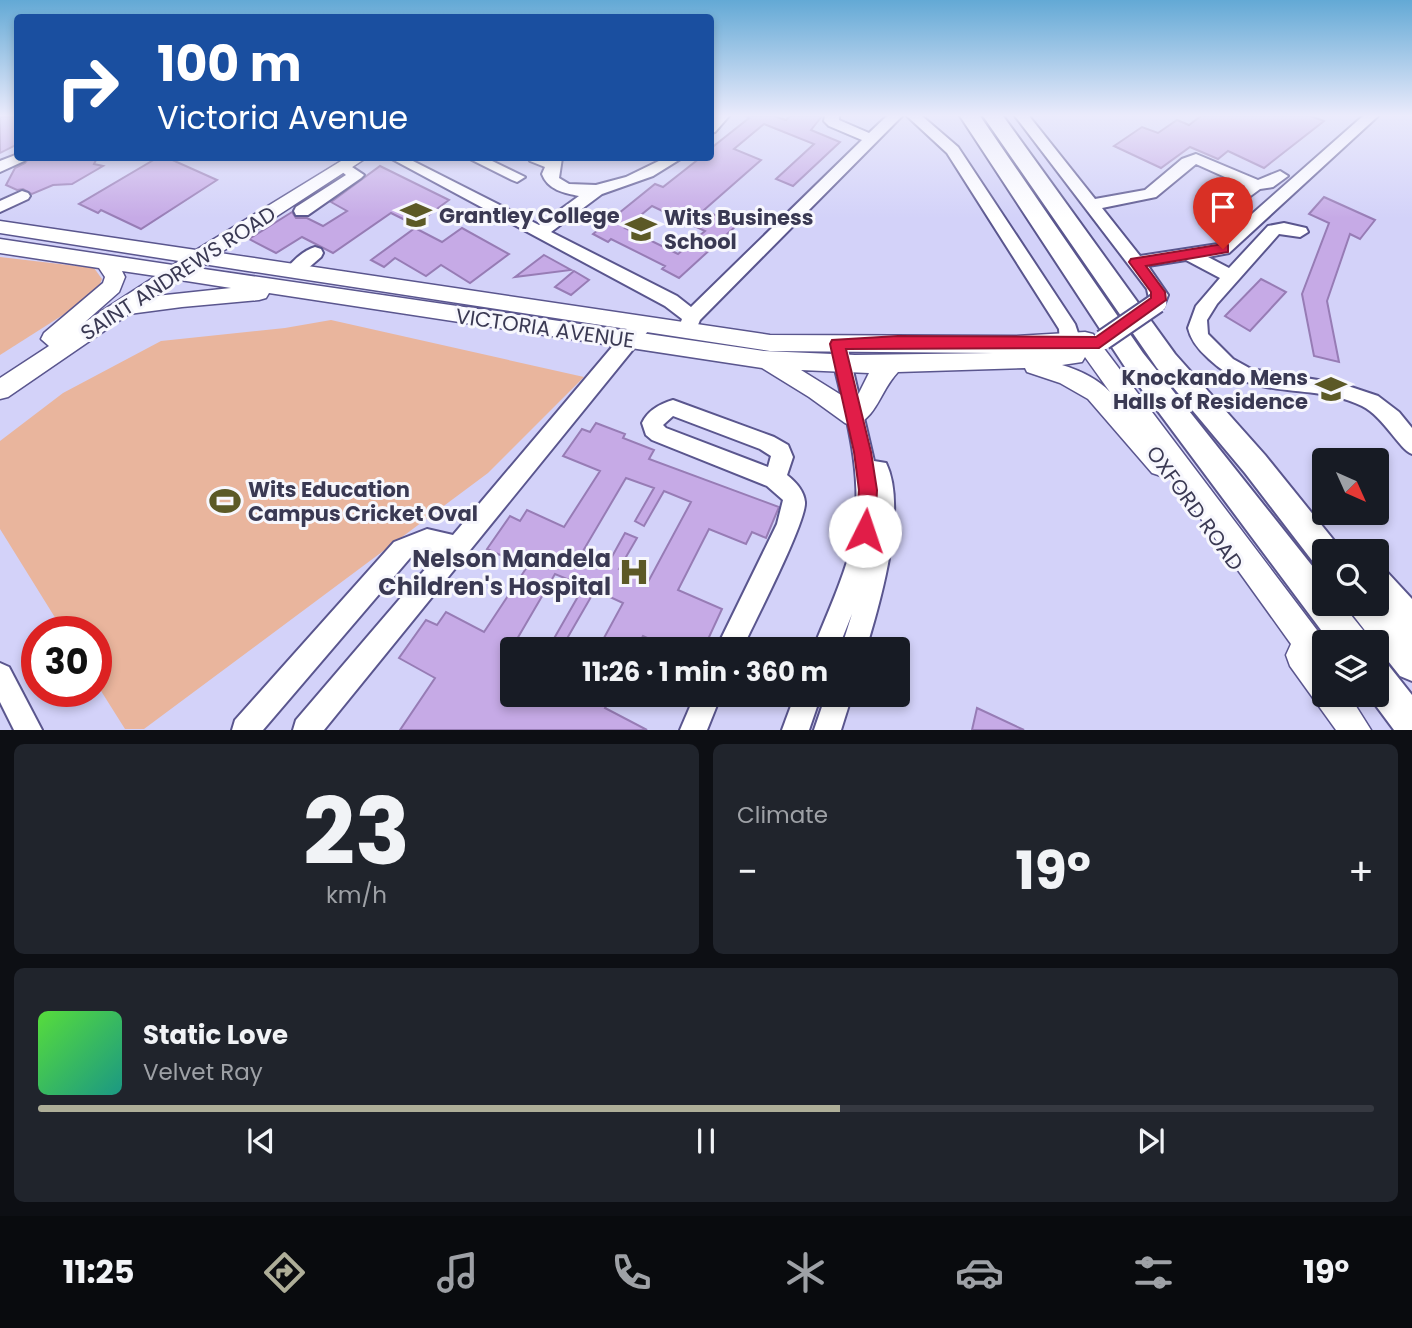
<!DOCTYPE html>
<meta charset="utf-8">
<style>
body{margin:0;font-family:Poppins,sans-serif;background:#20242c;color:#f1f3f6;height:100vh;display:flex;flex-direction:column;font-size:26px;white-space:nowrap}
*{box-sizing:border-box;margin:0}
p{font-size:23px;color:#9ea1a6}
.icon{flex:none;width:38px;height:38px;fill:none;stroke:currentColor;stroke-width:2;stroke-linecap:round;stroke-linejoin:round}
.map{position:relative;height:730px;overflow:hidden}
.sheet{display:flex;flex-direction:column;gap:14px;padding:14px;background:#0d0f14;flex:1}
.sheet>*{flex:none}
.banner{position:absolute;left:14px;top:14px;width:700px;height:147px;border-radius:7px;box-shadow:0 4px 10px #0003;background:#1a4fa0;color:#fff;overflow:hidden}
.needle{width:46px;rotate:135deg}
.controls{position:absolute;left:1312px;top:448px;display:grid;gap:14px}
.controls a{display:grid;place-items:center;width:77px;height:77px;border-radius:7px;background:#171b24;box-shadow:0 4px 10px #0003;font-size:35px}
.speed{position:absolute;left:21px;top:616px;display:flex;gap:14px;font-size:35px;font-weight:700;text-align:center}
.speed>*{display:grid;place-content:center;width:91px;height:91px;border-radius:50%;background:#171b24;box-shadow:0 4px 10px #0003;line-height:1}
.speed .limit{border:10px solid #d22;background:#fff;color:#111}
.pin{position:absolute;display:grid;place-items:center;width:60px;height:60px;color:#fff;margin:-72px -30px;border-radius:50% 50% 50% 0;rotate:-45deg;box-shadow:0 0 7px #0007}
.pin .icon{rotate:45deg}
.me{position:absolute;width:77px;margin:-38px;rotate:4deg;stroke-linejoin:round;filter:drop-shadow(0 0 5px #0008)}
.turn{display:flex;align-items:center;gap:24px;height:147px;padding:0 28px;font-size:32px}
.turn .icon{width:91px;height:91px;stroke-width:2.5}
.turn b{display:block;font-size:49px;line-height:60px}
.big{font-size:52px;font-weight:700;line-height:1.1}
.sheet .card{flex:1;display:flex;flex-direction:column;justify-content:center;gap:10px;min-width:0;padding:0 24px;border-radius:10px;background:#20242c}
.sheet .dial{align-items:center;gap:0}
.dial b{font-size:91px;line-height:1}
.song{display:flex;align-items:center;gap:21px}
.cover{width:84px;height:84px;border-radius:10px;background:linear-gradient(135deg,hsl(110 70% 55%),hsl(170 70% 35%))}
.played{height:7px;border-radius:4px;background:linear-gradient(90deg,#aeae98 60%,#363941 60%)}
.keys{display:flex;justify-content:space-around;direction:ltr}
.heat{display:flex;justify-content:space-between;align-items:center;font-size:38px;direction:ltr}
.sheet .tiles{flex:1;display:grid;gap:14px;grid-template-columns:1fr 1fr}
.card:last-child{grid-column:span 2}
.trip{position:absolute;left:500px;top:637px;width:410px;height:70px;border-radius:7px;background:#171b24;box-shadow:0 4px 10px #0003;font-weight:700;line-height:70px;text-align:center}
.menu{display:flex;height:112px;justify-content:space-around;align-items:center;background:#090b0e;color:#9ea1a6}
.menu .icon{width:49px;height:49px}
.menu .current{color:#aeae98}
.menu b{font-size:32px;color:#f1f3f6}
.map>svg:first-child{display:block}
.green{fill:#e9b59d}
.building{fill:#c6aae6;stroke:#977cb5;stroke-width:2;fill-rule:evenodd}
.lines{fill:none;stroke-linecap:round;stroke-linejoin:round}
.minor-casing{stroke:#5a568e;stroke-width:4}
.major-casing{stroke:#5a568e;stroke-width:3}
.highway-casing{stroke:#5a568e;stroke-width:4}
.minor{fill:#fff;fill-rule:evenodd}
.major{fill:#fff;fill-rule:evenodd}
.highway{fill:#fff;fill-rule:evenodd}
.minor-bridge-casing{stroke:#5a568e;stroke-width:23;stroke-linecap:butt}
.minor-bridge{stroke:#fff;stroke-width:19}
.route{fill:#e11d48;stroke:#92132f;stroke-width:2}
.labels{text-anchor:middle;dominant-baseline:central;stroke-width:6;stroke-linejoin:round;paint-order:stroke}
.poi-label{font-size:21px;font-weight:bold;fill:#3a3953;stroke:#f7f7fd;text-anchor:start}
.street-label{font-size:21px;fill:#3a3953;stroke:#f7f7fd}
.near-poi-label{font-size:24px;font-weight:bold;fill:#3a3953;stroke:#f7f7fd;text-anchor:end}
</style>
<div class="map">
<svg width="1412" height="730" viewBox="0 0 1412 730">
<rect width="100%" height="100%" fill="#d3d2f9"/>
<g class="green">
<path d="M0,257L94,268L102,279L96,294L0,355Z"/>
<path d="M331,320L584,377L488,473L144,729H125L96,683V632H64L0,529V441L63,393L161,341L285,328Z"/>
</g>
<g class="building">
<path d="M18,116V144L0,153V117Z"/>
<path d="M746,116H774L786,120L790,116H822L811,130L840,142L793,186L776,179L814,144L764,124L734,149L761,160L704,210L737,225L679,278L662,269L665,266L611,239L608,242L593,234L655,184L663,187L700,158H710V149L749,118ZM652,206L705,231L678,254L625,228Z"/>
<path d="M1201,116H1311L1324,121L1264,168L1228,151L1218,159L1190,147L1161,168L1114,146L1142,127L1158,133L1177,120L1189,125Z"/>
<path d="M29,158H97L94,164L103,166L72,184L53,185L32,194L23,189L17,190L6,185L15,168L25,163Z"/>
<path d="M157,158H168L217,180L141,229L101,210L98,213L79,204Z"/>
<path d="M380,166L449,200L415,225L391,213L333,253L302,237L276,253L249,239L292,212L296,218H307L323,226L347,211L331,202Z"/>
<path d="M1324,197L1375,220L1360,239L1350,234L1327,301L1339,362L1314,356L1302,294L1329,223L1309,214Z"/>
<path d="M415,228L442,242L462,228L509,254L470,283L441,265L426,276L395,258L384,267L371,260Z"/>
<path d="M544,255L571,270L515,277Z"/>
<path d="M574,271L589,280L571,295L555,287Z"/>
<path d="M1261,279L1286,292L1250,331L1225,316Z"/>
<path d="M596,423L625,434L623,438L654,450L649,459L779,507L766,538L752,532L746,544L709,529L678,590L722,609L704,648L689,641L685,649H672L643,636L636,649H598L623,603L595,590L561,649H548L584,586L555,574L503,663L513,668V695H612L605,708L647,730H400L435,678L399,658L426,620L437,625L446,612L484,632L527,567L487,549L510,516L520,521L527,510L564,527L600,471L563,456L582,429L590,432ZM626,478L654,488L635,521L644,526L664,491L691,502L648,582L619,569L637,538L625,533L609,562L583,551Z"/>
<path d="M977,708L1024,730H972Z"/>
</g>
<g class="lines">
<g class="minor-casing">
<g id="minor">
<path d="M714,116H729L715,132L710,133V120Z"/>
<path d="M825,116H839V120L869,133L887,116H902L700,320L695,332H681L679,327L682,319L665,306L390,158H407L539,225L579,196C564,193 548,190 542,174L545,167L530,161L528,158H562L559,178L569,184L596,185L626,177L665,158H682L653,176L602,194L551,232L677,296L691,307L862,140L829,126L824,121Z"/>
<path d="M907,116H922L958,147L1075,324L1081,342L1079,347L1072,349L1060,342L1059,329L947,153Z"/>
<path d="M1015,116H1029L1095,199L1145,190L1182,159L1196,154L1258,180L1280,171L1288,176L1273,187L1260,189L1237,206L1229,201L1245,186L1196,164L1156,197L1102,208L1140,256L1218,244L1363,116H1378L1229,253L1208,257L1229,268L1268,226L1284,223L1306,228L1308,232L1300,237L1279,234L1217,304L1207,320L1208,334L1233,359L1251,369L1342,384L1378,396L1399,412L1412,428V454C1399,449 1384,417 1362,406C1311,381 1255,403 1209,359C1199,350 1191,341 1188,328L1196,306L1220,278L1186,260L1148,266L1168,295L1163,308H1151L1147,289Z"/>
<path d="M18,154V158H26L24,161L0,172V161Z"/>
<path d="M468,158H486L525,177L517,182L512,180Z"/>
<path d="M343,161L364,175L361,178L308,215H296L294,211L296,207L346,175L335,166Z"/>
<path d="M22,191L28,193L30,196L28,199L0,212V201Z"/>
<path d="M315,247L321,249L323,253L321,257L299,276H287L284,272C291,262 304,250 315,247Z"/>
<path d="M641,319L648,321L650,326L648,331L324,730H293L296,720L439,553L428,550L410,558L263,730H232L235,720L394,542L427,529L453,535L634,321Z"/>
<path d="M839,342L846,344L848,349L874,461L886,463C908,508 880,603 866,649H841L852,614L838,649H813C827,614 843,580 852,544C866,480 845,411 830,349L832,344Z"/>
<path d="M673,400L774,437L788,445L793,457L787,475C796,482 804,491 805,502C807,521 753,625 742,649H716L777,524L783,500L767,486L652,440L646,435L642,423C648,410 660,404 673,400ZM673,416L760,449L771,456L768,467L666,428L663,425Z"/>
<path d="M0,663L9,667L42,730H14L0,702Z"/>
<path d="M695,695H721L707,730H680Z"/>
<path d="M795,695H821L809,730H782Z"/>
<path d="M826,695H852L841,730H814Z"/>
</g>
</g>
<g class="major-casing">
<path id="major" d="M346,158H366L220,253L770,335L1016,336L1085,332L1093,334L1326,642L1325,695H1349L1371,730H1336L1290,666L1286,655L1291,644L1168,473L1161,476L1152,473L1088,399L1060,383L1027,372L1025,368L898,372C880,391 877,418 853,426L845,423L809,397L762,368L269,293L266,298L259,300L182,307L129,314L8,397L0,399V378L49,346L41,339L44,333L103,283L105,277L99,268L0,253V239L173,265L179,261L0,233V221L196,250ZM203,264L770,351L993,353L855,355L764,351L197,268ZM122,271L156,276L85,322L119,292L125,277ZM180,280L231,288L156,296ZM1085,357L1110,392C1098,379 1079,370 1062,365L1082,362ZM801,370L869,373L854,403Z"/>
</g>
<g class="highway-casing">
<g id="highway">
<path d="M960,116H980L1143,353L1325,582V604H1342L1363,630L1368,642H1330L1125,367Z"/>
<path d="M983,116H1003L1175,354L1265,455L1336,543L1340,551H1325V567L1314,563L1245,473L1157,368Z"/>
<path d="M1377,569L1388,573L1412,599V681L1400,676L1377,647V642H1374L1353,615L1348,604H1377Z"/>
<path d="M1377,661L1389,666L1412,695V730H1394L1368,695H1377Z"/>
</g>
</g>
<use href="#minor" class="minor"/>
<use href="#major" class="major"/>
<use href="#highway" class="highway"/>
<g class="minor-bridge-casing">
<path id="minor-bridge" d="M1103,340L1157,303"/>
</g>
<use href="#minor-bridge" class="minor-bridge"/>
</g>
<linearGradient id="sky" x2="0" y2="1"><stop stop-color="#63a9d5"/><stop offset="0.53" stop-color="#ebebfc"/><stop offset="1" stop-color="#ebebfc" stop-opacity="0"/></linearGradient>
<rect width="1412" height="218" fill="url(#sky)"/>
<path class="route" d="M1223,244L1228,245V252L1146,266L1165,292L1166,300L1099,348L846,349L871,452L877,490L875,531L872,537L865,539L859,537L856,531L859,490L854,452L830,344L832,340L898,336L1096,337L1151,298V292L1129,262L1131,259Z"/>
<defs>
<g id="school-bare" transform="scale(2.415)"><path d="M0-5L7-2L0 1L-7-2ZM-4 1L0 2.5L4 1V4Q0 6-4 4Z" fill="#5c5926" stroke="#f7f7fd" stroke-width="2.5" paint-order="stroke"/></g>
<g id="university-bare" transform="scale(2.415)"><path d="M0-5L7-2L0 1L-7-2ZM-4 1L0 2.5L4 1V4Q0 6-4 4Z" fill="#5c5926" stroke="#f7f7fd" stroke-width="2.5" paint-order="stroke"/></g>
<g id="stadium-bare" transform="scale(2.415)"><path d="M0-5a6.5 5 0 1 0 0 10a6.5 5 0 1 0 0-10ZM-3.5-1.8h7v3.6h-7Z" fill="#5c5926" stroke="#f7f7fd" stroke-width="2.5" paint-order="stroke"/></g>
<g id="hospital-bare" transform="scale(2.415)"><path d="M-5-5h3v3.5h4V-5h3V5h-3V1.5h-4V5h-3Z" fill="#5c5926" stroke="#f7f7fd" stroke-width="2.5" paint-order="stroke"/></g>
</defs>
<g fill-rule="evenodd">
<use href="#school-bare" x="416" y="215"/>
<use href="#university-bare" x="641" y="229"/>
<use href="#university-bare" x="1331" y="389"/>
<use href="#stadium-bare" x="225" y="501"/>
<use href="#hospital-bare" x="634" y="572"/>
</g>
<g class="labels">
<g class="poi-label">
<text x="439" y="215">Grantley College</text>
<text x="664" y="217">Wits Business<tspan x="664" dy="24">School</tspan></text>
<text x="1308" y="377" text-anchor="end">Knockando Mens<tspan x="1308" dy="24">Halls of Residence</tspan></text>
<text x="248" y="489">Wits Education<tspan x="248" dy="24">Campus Cricket Oval</tspan></text>
</g>
<g class="street-label">
<text transform="translate(178 273) rotate(-33)">SAINT ANDREWS ROAD</text>
<text transform="translate(545 328) rotate(8)">VICTORIA AVENUE</text>
<text transform="translate(1195 508) rotate(54)">OXFORD ROAD</text>
</g>
<g class="near-poi-label">
<text x="611" y="558">Nelson Mandela<tspan x="611" dy="28">Children's Hospital</tspan></text>
</g>
</g>
</svg>
<div class="controls">
<a><svg class="needle" viewBox="-14 -14 28 28"><path d="M0-13l5 13h-10z" fill="#e53935"/><path d="M0 13l5-13h-10z" fill="#9ea1a6"/></svg></a>
<a><svg class="icon" aria-label="search" viewBox="0 0 24 24"><circle cx="10" cy="10" r="6"/><path d="M15 15l6 6"/></svg></a>
<a><svg class="icon" aria-label="layers" viewBox="0 0 24 24"><path d="M12 4l9 5-9 5-9-5zM3 14l9 5 9-5"/></svg></a>
</div>
<div class="speed"><div class="limit">30</div></div>
<div class="pin" style="left:1223px;top:249px;background:#d93025"><svg class="icon" aria-label="arrive" viewBox="0 0 24 24"><path d="M6 21V4h12l-3 4 3 4H6"/></svg></div>
<svg class="me" style="left:865px;top:531px" viewBox="-20 -20 40 40"><circle r="19" fill="#fff"/><path d="M0-13L10 11 0 6-10 11z" fill="#e11d48"/></svg>
<div class="trip">11:26 · 1 min · 360 m</div>
<div class="banner">
<div class="turn"><svg class="icon" aria-label="right" viewBox="0 0 24 24"><path d="M7 20v-9h11M14 6l5 5-5 5"/></svg><div><b>100 m</b>Victoria Avenue</div></div>
</div>
</div>
<section class="sheet">
<div class="tiles">
<div class="card dial"><b>23</b><p>km/h</p></div>
<div class="card"><p>Climate</p>
<div class="heat"><a>−</a><b class="big">19°</b><a>+</a></div>
</div>
<div class="card">
<div class="song"><i class="cover"></i><div><b>Static Love</b><p>Velvet Ray</p></div></div>
<div class="played"></div>
<div class="keys"><svg class="icon" aria-label="previous" viewBox="0 0 24 24"><path d="M18 5L8 12l10 7zM5 5v14"/></svg><svg class="icon" aria-label="pause" viewBox="0 0 24 24"><path d="M8 5v14M16 5v14"/></svg><svg class="icon" aria-label="next" viewBox="0 0 24 24"><path d="M6 5l10 7-10 7zM19 5v14"/></svg></div>
</div>
</div>
</section>
<nav class="menu">
<b>11:25</b>
<svg class="icon current" aria-label="directions" viewBox="0 0 24 24"><path d="M12 3l9 9-9 9-9-9zM9 14v-3h6M13 9l2 2-2 2"/></svg>
<svg class="icon" aria-label="music" viewBox="0 0 24 24"><path d="M9 18V5l10-2v13"/><circle cx="6" cy="18" r="3"/><circle cx="16" cy="16" r="3"/></svg>
<svg class="icon" aria-label="phone" viewBox="0 0 24 24"><path d="M5 4h4l2 5-3 2q2 4 5 5l2-3 5 2v4C11 20 4 13 5 4z"/></svg>
<svg class="icon" aria-label="climate" viewBox="0 0 24 24"><path d="M12 3v18M4 7l16 10M4 17L20 7"/></svg>
<svg class="icon" aria-label="car" viewBox="0 0 24 24"><path d="M5 17H2v-5l4-1 3-4h7l3 4 3 1v5h-3M9 17h6M6 11h13"/><circle cx="7" cy="17" r="2"/><circle cx="17" cy="17" r="2"/></svg>
<svg class="icon" aria-label="filters" viewBox="0 0 24 24"><path d="M4 7h16M4 17h16"/><circle cx="9" cy="7" r="2"/><circle cx="15" cy="17" r="2"/></svg>
<b>19°</b>
</nav>
